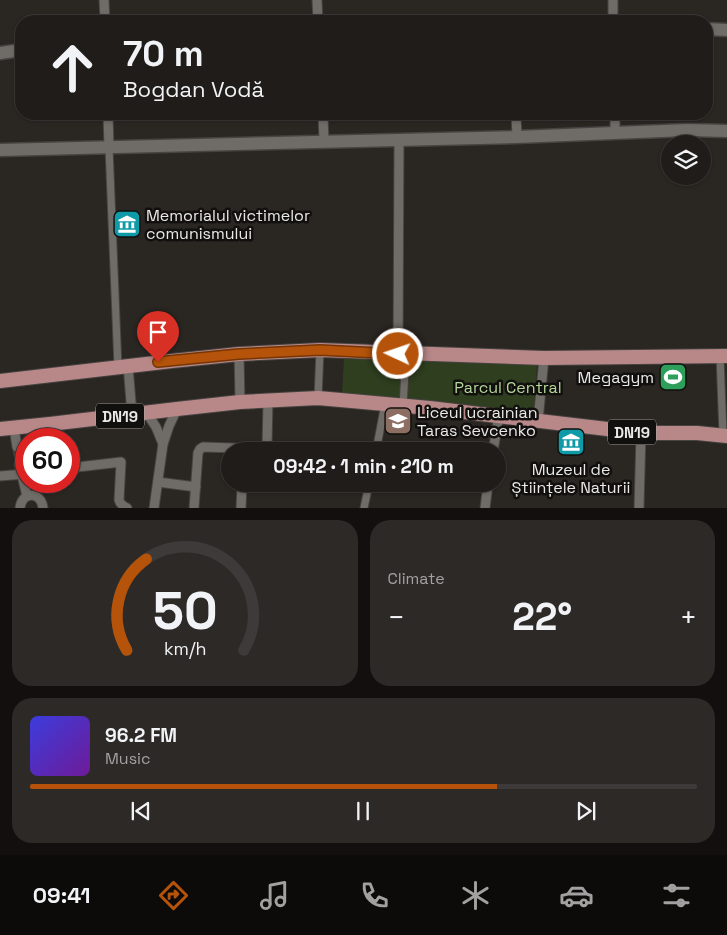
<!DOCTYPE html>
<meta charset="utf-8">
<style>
body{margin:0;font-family:"Space Grotesk",sans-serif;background:#2d2927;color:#f1f3f6;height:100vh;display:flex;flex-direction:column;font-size:19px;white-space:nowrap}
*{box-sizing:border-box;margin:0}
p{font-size:16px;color:#a2a1a2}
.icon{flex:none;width:28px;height:28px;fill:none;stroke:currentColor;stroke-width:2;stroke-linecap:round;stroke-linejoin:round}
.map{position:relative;height:508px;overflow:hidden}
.side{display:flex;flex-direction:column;gap:12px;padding:12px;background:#120f0e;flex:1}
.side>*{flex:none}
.guide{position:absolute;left:15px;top:15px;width:698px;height:105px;border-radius:20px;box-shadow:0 1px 4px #0004,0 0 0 1px #3d3a39;background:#201c1a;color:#f1f3f6;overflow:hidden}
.fabs{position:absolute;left:661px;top:135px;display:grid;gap:10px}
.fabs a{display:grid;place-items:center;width:50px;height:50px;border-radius:50%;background:#201c1a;box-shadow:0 1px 4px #0004,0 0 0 1px #3d3a39;font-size:25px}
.speed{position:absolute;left:15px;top:428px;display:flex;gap:10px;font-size:25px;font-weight:700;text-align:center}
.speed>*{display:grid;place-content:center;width:65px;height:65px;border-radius:50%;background:#201c1a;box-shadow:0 1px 4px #0004,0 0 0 1px #3d3a39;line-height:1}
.speed .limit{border:8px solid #d22;background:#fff;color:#111}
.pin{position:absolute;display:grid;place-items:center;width:42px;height:42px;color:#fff;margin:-51px -21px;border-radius:50% 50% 50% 0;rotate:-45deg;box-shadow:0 0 5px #0007}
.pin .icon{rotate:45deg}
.me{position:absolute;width:55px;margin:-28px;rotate:273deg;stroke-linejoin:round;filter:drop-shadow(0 0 4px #0008)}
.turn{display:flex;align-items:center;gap:18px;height:105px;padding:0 25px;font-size:22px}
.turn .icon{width:65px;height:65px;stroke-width:2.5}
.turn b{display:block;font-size:35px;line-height:42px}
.big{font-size:38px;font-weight:800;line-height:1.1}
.side .widget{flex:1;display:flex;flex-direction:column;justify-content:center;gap:8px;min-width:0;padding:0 18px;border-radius:20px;background:#2d2927}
.side .dial{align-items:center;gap:0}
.dial svg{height:130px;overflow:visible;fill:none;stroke:#3d3a39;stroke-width:7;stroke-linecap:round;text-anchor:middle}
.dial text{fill:#f1f3f6;stroke:none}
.song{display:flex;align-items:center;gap:15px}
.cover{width:60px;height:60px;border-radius:8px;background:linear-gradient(135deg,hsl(240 70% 55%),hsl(280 70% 35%))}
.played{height:5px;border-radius:2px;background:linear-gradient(90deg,#b45309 70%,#3d3a39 70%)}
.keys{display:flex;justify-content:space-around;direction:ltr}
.heat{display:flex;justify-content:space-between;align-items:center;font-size:28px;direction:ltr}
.side .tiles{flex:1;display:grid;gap:12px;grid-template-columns:1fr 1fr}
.widget:last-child{grid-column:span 2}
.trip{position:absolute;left:221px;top:442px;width:285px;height:50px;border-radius:25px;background:#201c1a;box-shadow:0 1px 4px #0004,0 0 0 1px #3d3a39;font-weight:800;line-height:50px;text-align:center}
.tabs{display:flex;height:80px;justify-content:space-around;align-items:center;background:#0d0b0a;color:#a2a1a2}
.tabs .icon{width:35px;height:35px}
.tabs .current{color:#b45309}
.tabs b{font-size:22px;color:#f1f3f6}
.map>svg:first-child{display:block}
.green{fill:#2e3e1f}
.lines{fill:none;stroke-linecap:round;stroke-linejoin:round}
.minor-tunnel{stroke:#47433f;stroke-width:9;stroke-dasharray:9 4.5;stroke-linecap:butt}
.pedestrian-casing{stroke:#464340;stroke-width:9}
.minor-casing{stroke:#464340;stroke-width:11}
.secondary-casing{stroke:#464340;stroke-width:15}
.primary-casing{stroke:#464340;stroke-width:16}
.pedestrian{stroke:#6f6b66;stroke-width:7}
.minor{stroke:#6f6b66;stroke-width:9}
.secondary{stroke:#6f6b66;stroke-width:12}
.primary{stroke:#b88889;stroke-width:14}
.route-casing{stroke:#753606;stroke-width:12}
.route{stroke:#b45309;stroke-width:9}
.labels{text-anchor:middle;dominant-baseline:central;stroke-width:5;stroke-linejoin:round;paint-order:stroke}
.shield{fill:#11100e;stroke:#aaa8a5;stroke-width:1}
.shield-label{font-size:15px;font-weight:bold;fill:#ebe9e6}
.poi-label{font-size:16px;fill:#ebe9e6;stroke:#11100e;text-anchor:start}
.park-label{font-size:16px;fill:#b5d599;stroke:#11100e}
</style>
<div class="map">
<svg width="727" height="508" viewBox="0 0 727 508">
<rect width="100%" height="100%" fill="#2a2622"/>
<path class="green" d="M344,357L427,361L537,363L534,414L342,393Z"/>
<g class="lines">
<path class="minor-tunnel" d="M17,447L19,464"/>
<g class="pedestrian-casing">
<g id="pedestrian">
<path d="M109,148L118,367"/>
<path d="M720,356L723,435"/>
<path d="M318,398L320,350"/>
<path d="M403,406L406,354"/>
<path d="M376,451L385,404"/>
<path d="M364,508L369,484"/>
</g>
</g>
<g class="minor-casing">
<g id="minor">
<path d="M104,0L105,21"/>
<path d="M317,0L318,21"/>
<path d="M613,21V0"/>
<path d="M108,114L109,148"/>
<path d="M323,114L324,142"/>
<path d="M516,114L517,137"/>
<path d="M615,114V133"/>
<path d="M239,354L240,402"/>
<path d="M398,354L399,140"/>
<path d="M128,366L132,414"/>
<path d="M146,412L156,427L163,444"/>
<path d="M538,421L544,358"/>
<path d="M14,428L17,447"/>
<path d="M493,451L499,416"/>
<path d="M19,464L27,496"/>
<path d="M69,468L121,462L119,500C120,504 123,506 127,508"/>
<path d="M0,476L25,474"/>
<path d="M158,482L196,487"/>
<path d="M20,508C22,491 41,491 43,508"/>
<path d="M154,508L163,444L169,426L177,409"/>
<path d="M194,508L198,453L200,449L203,447L264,449L267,447L268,400"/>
<path d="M241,508L242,484"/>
<path d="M485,508L488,484"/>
<path d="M639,508L641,433"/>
</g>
</g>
<g class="secondary-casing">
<g id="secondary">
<path d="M706,29L727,30"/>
<path d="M0,53L21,50"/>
<path d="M0,150L517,137L687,130L727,131"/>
</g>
</g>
<g class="primary-casing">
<g id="primary">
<path d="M0,381L172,361L239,354L320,350L544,358L727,356"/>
<path d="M0,429L50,424L177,409L240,402L318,398L430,408L641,433H697L727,436"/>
</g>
</g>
<use href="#pedestrian" class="pedestrian"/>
<use href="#minor" class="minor"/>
<use href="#secondary" class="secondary"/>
<use href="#primary" class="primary"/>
</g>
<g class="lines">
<g class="route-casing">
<path id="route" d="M158,362L239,354L320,350L398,354"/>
</g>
<use href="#route" class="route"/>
</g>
<defs>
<g id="museum-square" transform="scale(1.4375)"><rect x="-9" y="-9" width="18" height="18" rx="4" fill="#0f9aa8" stroke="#11100e"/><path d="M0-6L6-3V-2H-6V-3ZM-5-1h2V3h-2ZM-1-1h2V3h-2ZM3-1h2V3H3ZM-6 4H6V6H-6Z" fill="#fff"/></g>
<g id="stadium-square" transform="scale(1.4375)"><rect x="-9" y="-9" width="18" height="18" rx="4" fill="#2e9e5b" stroke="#11100e"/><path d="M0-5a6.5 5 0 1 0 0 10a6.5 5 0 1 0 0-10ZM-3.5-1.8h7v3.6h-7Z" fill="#fff"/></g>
<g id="university-square" transform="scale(1.4375)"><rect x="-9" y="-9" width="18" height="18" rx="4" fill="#8d6e63" stroke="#11100e"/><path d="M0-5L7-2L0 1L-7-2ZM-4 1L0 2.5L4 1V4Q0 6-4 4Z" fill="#fff"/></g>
</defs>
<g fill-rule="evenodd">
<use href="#museum-square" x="127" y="224"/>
<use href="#stadium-square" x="673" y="377"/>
<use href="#university-square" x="398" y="421"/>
<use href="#museum-square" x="571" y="442"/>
</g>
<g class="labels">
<g class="shield">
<rect x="96" y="403.5" width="48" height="25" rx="4"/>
<rect x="608" y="419.5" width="48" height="25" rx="4"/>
</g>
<g class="shield-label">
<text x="120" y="416">DN19</text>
<text x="632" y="432">DN19</text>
</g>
<g class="poi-label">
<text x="146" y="215">Memorialul victimelor<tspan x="146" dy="18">comunismului</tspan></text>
<text x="654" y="377" text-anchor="end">Megagym</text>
<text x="417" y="412">Liceul ucrainian<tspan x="417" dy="18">Taras Sevcenko</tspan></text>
<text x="571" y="469" text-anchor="middle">Muzeul de<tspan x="571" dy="18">Științele Naturii</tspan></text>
</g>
<g class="park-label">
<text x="508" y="387">Parcul Central</text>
</g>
</g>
</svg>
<div class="fabs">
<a><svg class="icon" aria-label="layers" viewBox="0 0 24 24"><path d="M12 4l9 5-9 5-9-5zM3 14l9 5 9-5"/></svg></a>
</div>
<div class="speed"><div class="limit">60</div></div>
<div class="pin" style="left:158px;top:362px;background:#d93025"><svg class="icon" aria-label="arrive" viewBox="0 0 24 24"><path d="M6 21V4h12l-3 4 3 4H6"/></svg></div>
<svg class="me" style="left:398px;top:354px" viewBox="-20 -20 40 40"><circle r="17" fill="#b45309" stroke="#fff" stroke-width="3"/><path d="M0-11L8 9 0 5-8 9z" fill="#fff"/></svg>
<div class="trip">09:42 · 1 min · 210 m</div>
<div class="guide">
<div class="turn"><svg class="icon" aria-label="ahead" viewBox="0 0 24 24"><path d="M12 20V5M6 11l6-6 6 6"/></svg><div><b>70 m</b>Bogdan Vodă</div></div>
</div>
</div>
<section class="side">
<div class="tiles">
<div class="widget dial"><svg viewBox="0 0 100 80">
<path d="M14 69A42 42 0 1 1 86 69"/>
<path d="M14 69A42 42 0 0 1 26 13" stroke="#b45309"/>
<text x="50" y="56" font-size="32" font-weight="700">50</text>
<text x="50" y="72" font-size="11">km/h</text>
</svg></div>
<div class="widget"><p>Climate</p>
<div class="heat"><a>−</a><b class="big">22°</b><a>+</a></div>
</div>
<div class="widget">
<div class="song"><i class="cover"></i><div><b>96.2 FM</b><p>Music</p></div></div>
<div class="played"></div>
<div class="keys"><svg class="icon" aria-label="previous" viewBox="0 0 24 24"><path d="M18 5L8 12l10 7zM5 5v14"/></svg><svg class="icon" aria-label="pause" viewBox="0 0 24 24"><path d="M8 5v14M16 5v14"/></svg><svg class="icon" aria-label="next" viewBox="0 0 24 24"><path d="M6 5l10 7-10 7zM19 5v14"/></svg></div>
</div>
</div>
</section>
<nav class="tabs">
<b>09:41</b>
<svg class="icon current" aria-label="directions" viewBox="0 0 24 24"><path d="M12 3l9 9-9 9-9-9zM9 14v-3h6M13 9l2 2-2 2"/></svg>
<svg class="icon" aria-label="music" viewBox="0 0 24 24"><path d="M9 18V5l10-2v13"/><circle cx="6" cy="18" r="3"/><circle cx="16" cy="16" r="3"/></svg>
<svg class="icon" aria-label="phone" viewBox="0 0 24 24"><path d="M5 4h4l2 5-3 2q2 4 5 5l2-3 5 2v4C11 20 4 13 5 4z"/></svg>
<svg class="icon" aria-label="climate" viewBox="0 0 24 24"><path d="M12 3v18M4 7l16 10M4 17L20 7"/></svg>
<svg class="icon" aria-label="car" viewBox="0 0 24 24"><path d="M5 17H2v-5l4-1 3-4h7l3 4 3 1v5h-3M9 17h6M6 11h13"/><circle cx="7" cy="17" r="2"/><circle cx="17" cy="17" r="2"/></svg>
<svg class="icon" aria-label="filters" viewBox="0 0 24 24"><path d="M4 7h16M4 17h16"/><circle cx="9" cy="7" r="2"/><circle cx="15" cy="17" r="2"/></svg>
</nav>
